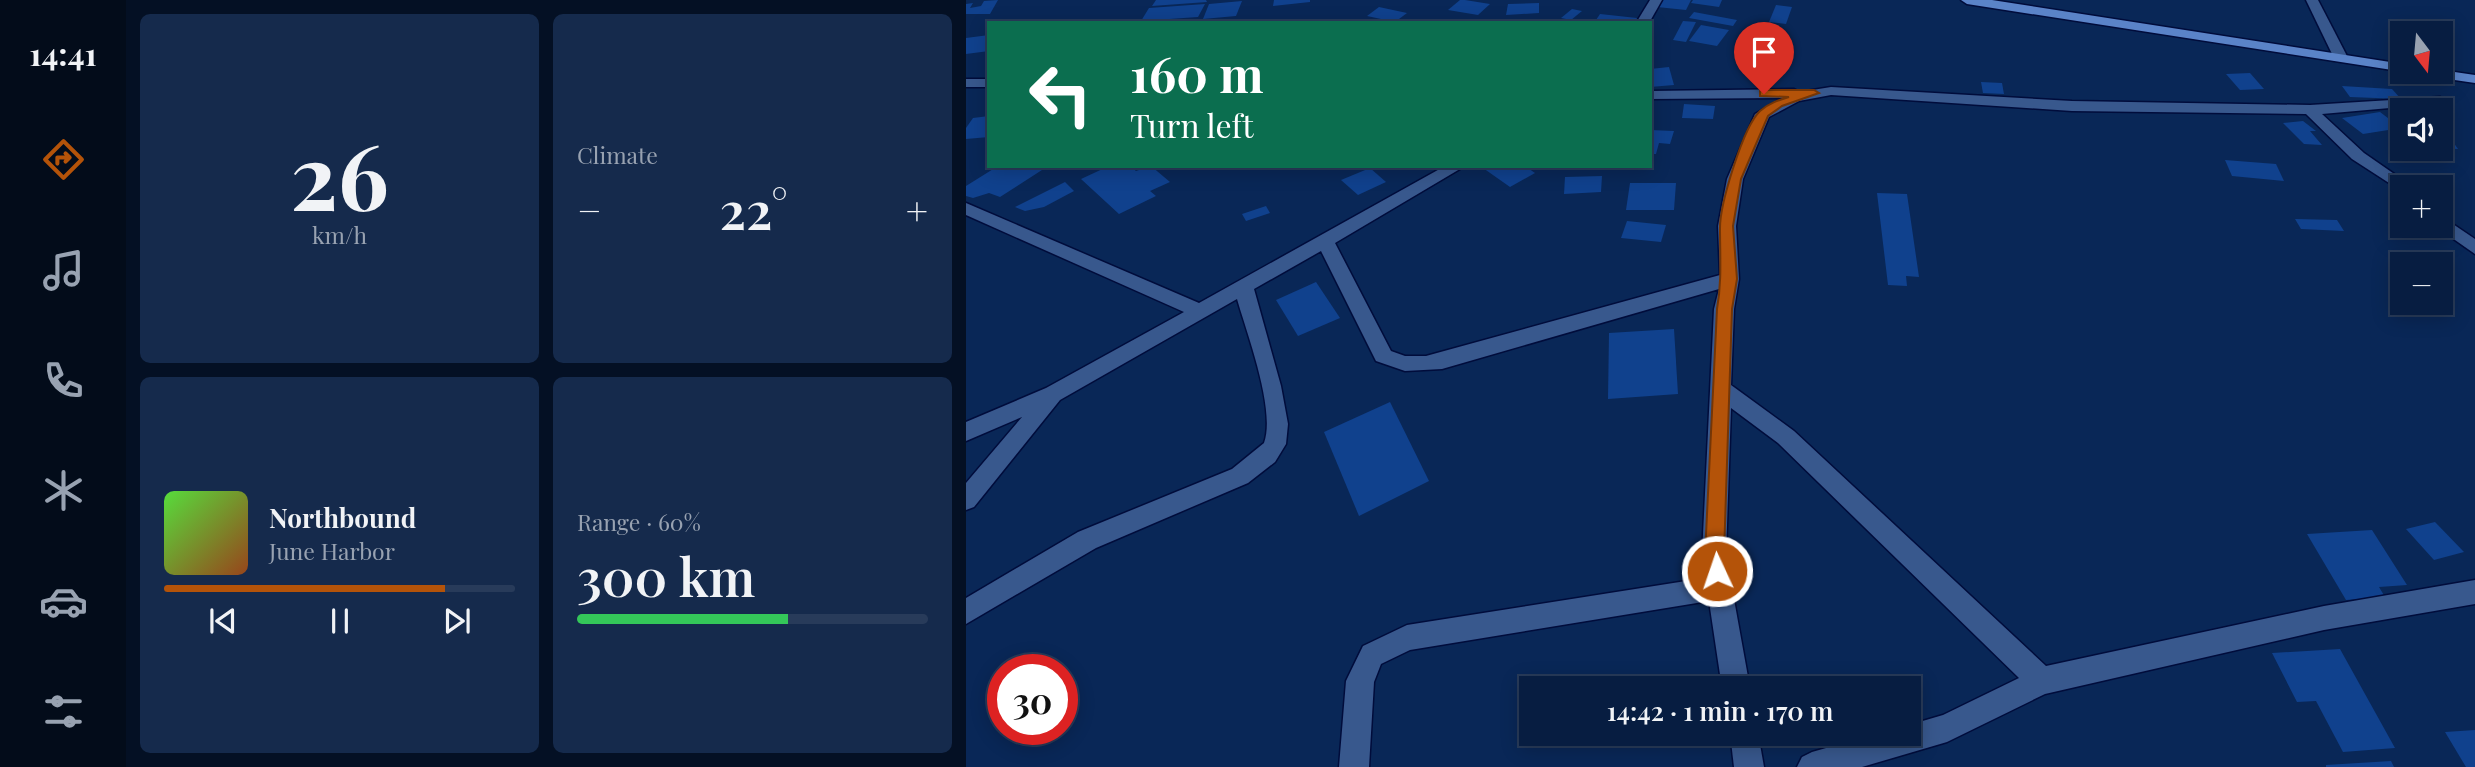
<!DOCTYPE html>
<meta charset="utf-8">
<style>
body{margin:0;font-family:"Playfair Display",serif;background:#152a4c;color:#f1f3f6;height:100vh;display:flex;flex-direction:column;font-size:26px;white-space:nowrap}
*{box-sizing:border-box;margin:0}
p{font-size:23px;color:#98a2b1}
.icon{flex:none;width:38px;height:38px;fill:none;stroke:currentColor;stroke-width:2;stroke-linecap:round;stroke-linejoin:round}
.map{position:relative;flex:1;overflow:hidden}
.details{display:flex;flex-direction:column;gap:14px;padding:14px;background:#041024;width:840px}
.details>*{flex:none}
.hud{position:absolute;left:21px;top:21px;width:665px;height:147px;border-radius:0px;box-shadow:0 4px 18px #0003,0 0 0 2px #283b5a;background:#0b6e4f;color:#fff;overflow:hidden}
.needle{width:46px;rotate:164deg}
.controls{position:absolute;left:1424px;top:21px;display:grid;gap:14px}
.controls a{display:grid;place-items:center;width:63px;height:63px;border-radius:0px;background:#071d41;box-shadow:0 4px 18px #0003,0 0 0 2px #283b5a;font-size:35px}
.speed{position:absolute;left:21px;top:654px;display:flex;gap:14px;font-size:35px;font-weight:700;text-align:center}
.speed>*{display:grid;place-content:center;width:91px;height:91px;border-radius:50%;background:#071d41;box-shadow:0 4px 18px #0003,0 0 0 2px #283b5a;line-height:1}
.speed .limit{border:10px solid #d22;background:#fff;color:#111}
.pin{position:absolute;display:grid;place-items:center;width:60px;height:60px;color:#fff;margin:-72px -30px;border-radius:50% 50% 50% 0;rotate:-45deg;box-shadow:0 0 7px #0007}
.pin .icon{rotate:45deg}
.me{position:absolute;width:77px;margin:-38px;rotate:357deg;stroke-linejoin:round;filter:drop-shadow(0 0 5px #0008)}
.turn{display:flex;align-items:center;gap:24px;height:147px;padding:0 28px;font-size:32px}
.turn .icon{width:91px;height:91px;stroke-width:2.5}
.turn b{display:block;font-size:49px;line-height:60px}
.big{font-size:52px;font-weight:600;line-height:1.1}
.details .tile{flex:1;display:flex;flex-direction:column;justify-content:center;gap:10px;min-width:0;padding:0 24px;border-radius:10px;background:#152a4c}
.details .dial{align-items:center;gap:0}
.dial b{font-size:91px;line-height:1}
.song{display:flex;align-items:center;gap:21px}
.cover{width:84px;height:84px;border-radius:10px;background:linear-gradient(135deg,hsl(110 70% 55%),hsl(20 70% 35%))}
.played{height:7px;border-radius:4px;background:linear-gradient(90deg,#b45309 80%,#283b5a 80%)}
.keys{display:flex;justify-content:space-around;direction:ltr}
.heat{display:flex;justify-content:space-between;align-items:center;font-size:38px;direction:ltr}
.charge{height:10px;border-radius:5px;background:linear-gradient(90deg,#34c759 60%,#283b5a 0)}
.details .tiles{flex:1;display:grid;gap:14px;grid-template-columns:repeat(2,1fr)}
.trip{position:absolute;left:553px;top:676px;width:402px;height:70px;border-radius:0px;background:#071d41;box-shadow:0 4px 18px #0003,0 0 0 2px #283b5a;font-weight:600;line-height:70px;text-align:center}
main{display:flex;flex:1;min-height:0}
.tabs{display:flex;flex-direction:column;width:126px;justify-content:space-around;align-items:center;background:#030c1a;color:#98a2b1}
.tabs .icon{width:49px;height:49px}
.tabs .active{color:#b45309}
.tabs b{font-size:32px;color:#f1f3f6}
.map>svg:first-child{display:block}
.building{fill:#10418d}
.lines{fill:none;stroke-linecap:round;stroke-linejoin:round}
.minor-casing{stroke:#000c3b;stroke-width:3}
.major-casing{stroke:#000c3b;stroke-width:3}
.minor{fill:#38588d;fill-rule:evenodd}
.major{fill:#5a83c8;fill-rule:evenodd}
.route{fill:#b45309;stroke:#753606;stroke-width:2}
</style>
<main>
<nav class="tabs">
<b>14:41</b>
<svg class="icon active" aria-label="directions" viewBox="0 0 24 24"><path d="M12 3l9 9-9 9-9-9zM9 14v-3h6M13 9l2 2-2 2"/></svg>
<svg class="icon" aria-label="music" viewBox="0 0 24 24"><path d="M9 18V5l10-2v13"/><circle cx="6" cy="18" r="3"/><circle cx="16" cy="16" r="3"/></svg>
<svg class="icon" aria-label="phone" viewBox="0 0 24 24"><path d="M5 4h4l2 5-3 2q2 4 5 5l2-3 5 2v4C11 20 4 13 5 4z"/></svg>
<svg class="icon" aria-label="climate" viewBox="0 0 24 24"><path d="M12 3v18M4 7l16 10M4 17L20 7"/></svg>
<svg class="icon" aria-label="car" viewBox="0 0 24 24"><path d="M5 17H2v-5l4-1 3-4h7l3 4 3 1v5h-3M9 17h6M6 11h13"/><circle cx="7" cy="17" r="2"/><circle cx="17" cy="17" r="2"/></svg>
<svg class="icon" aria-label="filters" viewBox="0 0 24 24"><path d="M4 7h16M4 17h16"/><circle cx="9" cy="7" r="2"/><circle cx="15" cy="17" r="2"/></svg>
</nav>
<section class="details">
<div class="tiles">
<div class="tile dial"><b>26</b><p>km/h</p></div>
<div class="tile"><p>Climate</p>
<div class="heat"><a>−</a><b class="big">22°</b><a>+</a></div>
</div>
<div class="tile">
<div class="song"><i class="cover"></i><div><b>Northbound</b><p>June Harbor</p></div></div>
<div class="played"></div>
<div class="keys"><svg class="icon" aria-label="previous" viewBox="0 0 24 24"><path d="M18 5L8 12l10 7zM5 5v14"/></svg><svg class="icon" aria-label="pause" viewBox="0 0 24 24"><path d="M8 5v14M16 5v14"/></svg><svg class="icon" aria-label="next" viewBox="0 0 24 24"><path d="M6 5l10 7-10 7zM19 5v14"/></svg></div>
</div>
<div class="tile"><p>Range · 60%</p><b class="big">300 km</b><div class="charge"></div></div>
</div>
</section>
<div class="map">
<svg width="1509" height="767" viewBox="0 0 1509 767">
<rect width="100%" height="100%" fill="#092757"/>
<g class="building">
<path d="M32,0L24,14H0V4L7,3L4,8L15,6L18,1Z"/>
<path d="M190,0H240L241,2L186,6Z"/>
<path d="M308,0H344V2L307,6Z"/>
<path d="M494,0H499L524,4L512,15L482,10Z"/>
<path d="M695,0H725L720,10L691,7Z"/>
<path d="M727,0H756L753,7L725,3Z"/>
<path d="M276,1L270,16L237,19L243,4Z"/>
<path d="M573,3V13L540,15L542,4Z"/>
<path d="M239,4L232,17L175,21L183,8Z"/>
<path d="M810,5L826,7L820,24L803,22Z"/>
<path d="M413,7L441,13L429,22L401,16Z"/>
<path d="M606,9L616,11L605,20L595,18Z"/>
<path d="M728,12L771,20L767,26L723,18Z"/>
<path d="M634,14L671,18L669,23H628Z"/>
<path d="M717,21L730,22L720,42L707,40Z"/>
<path d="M735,25L763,30L751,46L723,41Z"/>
<path d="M23,35V51L0,54V38Z"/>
<path d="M703,67L708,85L684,87V69Z"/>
<path d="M1284,73L1298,89L1274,90L1260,74Z"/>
<path d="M1015,82L1036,83L1038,94L1017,93Z"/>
<path d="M1376,86L1426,89L1435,99L1384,97Z"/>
<path d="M718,104L749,106L747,119L716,118Z"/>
<path d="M1414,112L1435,128L1397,134L1376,118Z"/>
<path d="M23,116V137L0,139V128L7,118Z"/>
<path d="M1337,121L1350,131H1344L1356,145L1338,144L1317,123Z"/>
<path d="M1475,125L1492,149L1475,148Z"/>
<path d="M684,130L708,131L704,144L693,143L690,154H684Z"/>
<path d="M1259,160L1310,164L1318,181L1266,176Z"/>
<path d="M32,166H64L76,170L34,197L23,193L7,198L0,196V186Z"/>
<path d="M143,166H164L170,171L185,166L204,182L184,191L190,196L153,214L115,179Z"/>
<path d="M520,166H559L569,173L544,187L517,168Z"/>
<path d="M404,168L420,182L392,195L375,180Z"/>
<path d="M636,176L635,192L598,194L599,177Z"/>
<path d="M99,182L108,191L78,207L59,211L49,207Z"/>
<path d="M664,183H710L708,210H660Z"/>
<path d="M911,193L941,194L953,277L940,276L941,286L922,285Z"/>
<path d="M300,206L304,213L280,221L276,214Z"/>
<path d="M1329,219L1371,220L1378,231L1335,229Z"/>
<path d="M661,221L700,225L695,242L655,238Z"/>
<path d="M350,282L374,318L332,336L310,300Z"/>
<path d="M708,329L712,394L642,399L643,333Z"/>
<path d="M424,402L463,481L393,516L358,432Z"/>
<path d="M1469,522L1498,552L1468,560L1440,529Z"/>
<path d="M1406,530L1441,585L1413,587L1419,597L1380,600L1341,534Z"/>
<path d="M1374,649L1429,748L1377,752L1350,701L1331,702L1306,653Z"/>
<path d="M1509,730V767H1500L1479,732Z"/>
<path d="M1425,761L1428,767H1360V765Z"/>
</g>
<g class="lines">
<g class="minor-casing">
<g id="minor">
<path d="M684,0H696L683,23H670Z"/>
<path d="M1340,0H1352L1382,58L1380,61L1368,58Z"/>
<rect x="0" y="79" width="23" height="8"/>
<path d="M865,87L1106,101L1344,105L1474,97V103L1469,104L1356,114L1398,153L1447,187H1437V192L1386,159L1340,114L1106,111L865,95L833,101L803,117L777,179L770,226L773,279L768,309L765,385L828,431L1080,666L1358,606L1509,580V604L1358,630L1079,694L981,742L896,767H831L836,757L846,752L913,733H943V725L977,715L1053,678L812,443L765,408L760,555L784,688H756L743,601L444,650L415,664L408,682L403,767H373L380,681L397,646L441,625L739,578L736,555L748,309L753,289L476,369L439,371L410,361L355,251L288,289L315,386L322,424L320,444L309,462L282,483L130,548L0,624V598L112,532L266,469L298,443C310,410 281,334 271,299L94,400L8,507L0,510V483L56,417L0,441V422L80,388L218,312L0,215V203L233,303L479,166H499L369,243L425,351L439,356H460L754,275L752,226L761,179L789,114L817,98L684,99V91L828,89L834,92Z"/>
<path d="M1475,216L1509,239V254L1469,226H1475Z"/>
<path d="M764,733H792L798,767H768Z"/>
</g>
</g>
<g class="major-casing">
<g id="major">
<path d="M995,0H1026L1437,64L1439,72L1001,4Z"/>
<path d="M1475,70L1509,75V83L1461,76L1454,72Z"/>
</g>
</g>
<use href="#minor" class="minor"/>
<use href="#major" class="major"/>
</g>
<path class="route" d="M798,90H848L853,93L816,106L802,116L775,179L767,226L771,279L766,309L758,555L761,571L758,577L751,580L744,577L739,555L751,309C756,281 754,256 754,228C754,204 777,127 794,111C803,103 813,100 823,97L794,96V91Z"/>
</svg>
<div class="controls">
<a><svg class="needle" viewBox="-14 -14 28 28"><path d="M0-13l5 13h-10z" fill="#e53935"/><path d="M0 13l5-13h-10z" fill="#98a2b1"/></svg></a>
<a><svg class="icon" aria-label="sound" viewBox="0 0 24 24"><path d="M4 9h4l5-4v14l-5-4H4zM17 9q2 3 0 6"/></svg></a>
<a>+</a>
<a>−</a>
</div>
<div class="speed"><div class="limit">30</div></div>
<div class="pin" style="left:798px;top:94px;background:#d93025"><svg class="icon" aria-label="arrive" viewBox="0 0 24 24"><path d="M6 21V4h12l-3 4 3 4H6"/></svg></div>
<svg class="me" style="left:751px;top:571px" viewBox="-20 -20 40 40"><circle r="17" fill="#b45309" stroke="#fff" stroke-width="3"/><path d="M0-11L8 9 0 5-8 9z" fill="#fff"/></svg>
<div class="trip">14:42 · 1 min · 170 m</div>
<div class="hud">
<div class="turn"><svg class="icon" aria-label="left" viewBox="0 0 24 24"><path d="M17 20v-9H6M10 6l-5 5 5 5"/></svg><div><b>160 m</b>Turn left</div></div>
</div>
</div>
</main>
